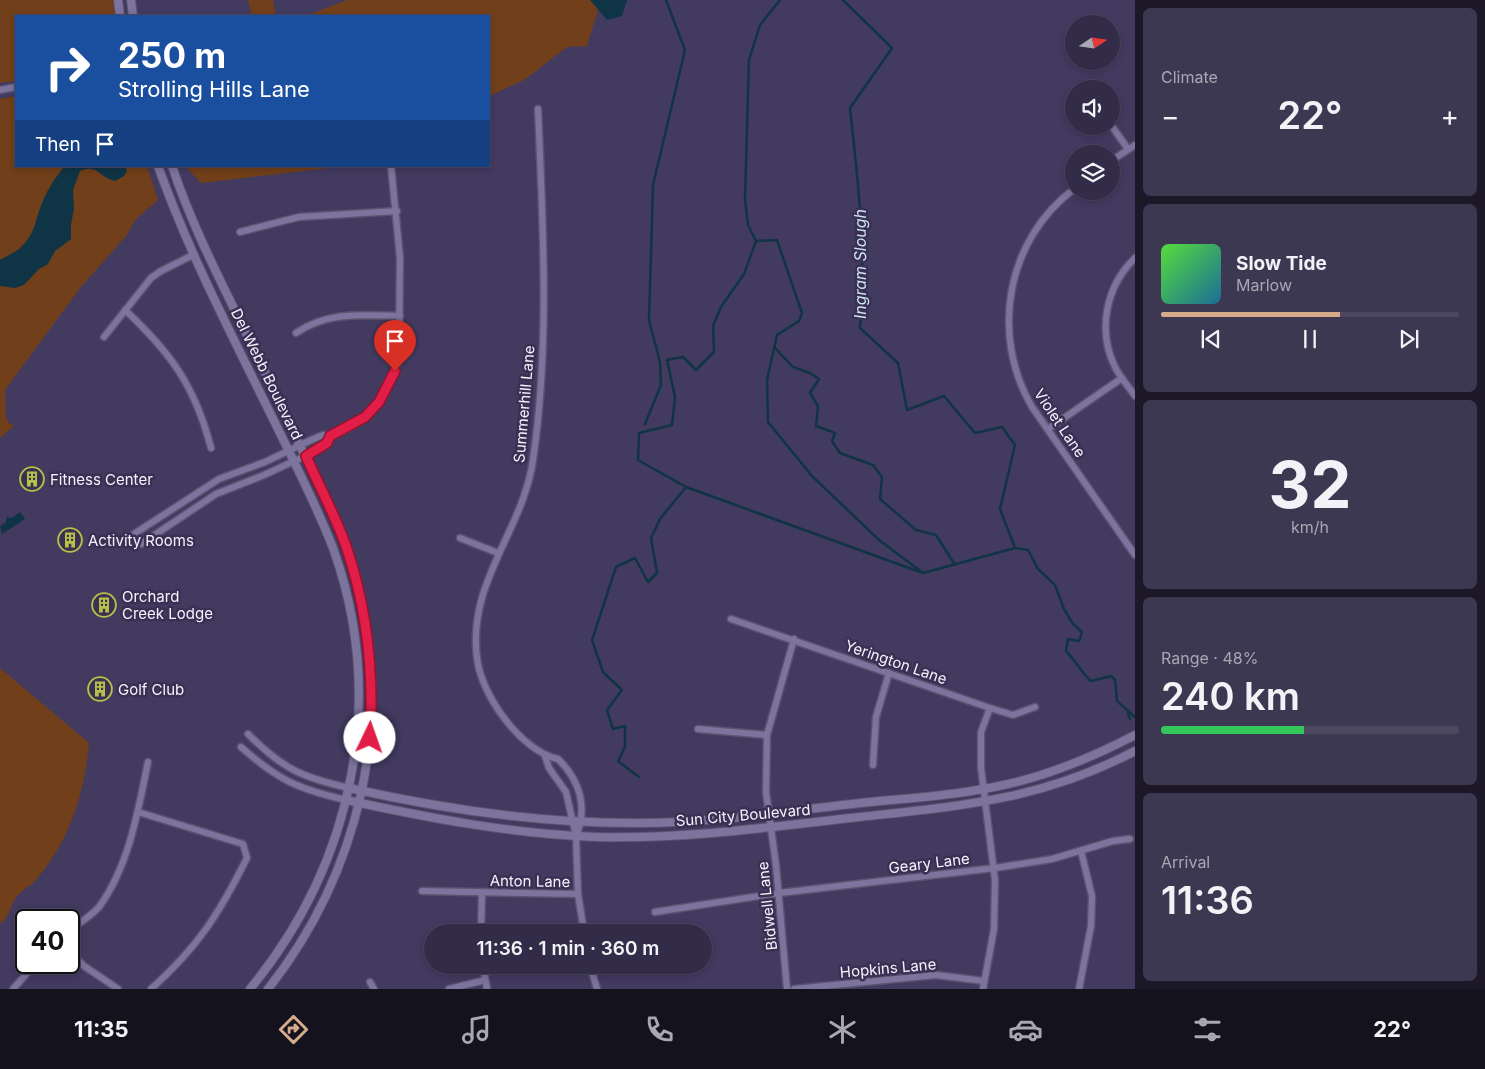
<!DOCTYPE html>
<meta charset="utf-8">
<style>
body{margin:0;font-family:Inter,sans-serif;background:#3d3852;color:#f1f3f6;height:100vh;display:flex;flex-direction:column;font-size:19px;white-space:nowrap}
*{box-sizing:border-box;margin:0}
p{font-size:16px;color:#a8a7b4}
.icon{flex:none;width:28px;height:28px;fill:none;stroke:currentColor;stroke-width:2;stroke-linecap:round;stroke-linejoin:round}
.map{position:relative;flex:1;overflow:hidden}
.details{display:flex;flex-direction:column;gap:8px;padding:8px;background:#1c1828;width:350px}
.details>*{flex:none}
.hud{position:absolute;left:15px;top:15px;width:475px;height:152px;border-radius:0px;box-shadow:0 2px 8px #0003,0 0 0 1px #4d4860;background:#1a4fa0;color:#fff;overflow:hidden}
.needle{width:32px;rotate:77deg}
.tools{position:absolute;left:1065px;top:15px;display:grid;gap:10px}
.tools a{display:grid;place-items:center;width:55px;height:55px;border-radius:50%;background:#322c48;box-shadow:0 2px 8px #0003,0 0 0 1px #4d4860;font-size:25px}
.speed{position:absolute;left:15px;top:909px;display:flex;gap:10px;font-size:25px;font-weight:700;text-align:center}
.speed>*{display:grid;place-content:center;width:65px;height:65px;border-radius:50%;background:#322c48;box-shadow:0 2px 8px #0003,0 0 0 1px #4d4860;line-height:1}
.speed .limit{border:2px solid #111;border-radius:8px;background:#fff;color:#111}
.pin{position:absolute;display:grid;place-items:center;width:42px;height:42px;color:#fff;margin:-51px -21px;border-radius:50% 50% 50% 0;rotate:-45deg;box-shadow:0 0 5px #0007}
.pin .icon{rotate:45deg}
.me{position:absolute;width:55px;margin:-28px;rotate:3deg;stroke-linejoin:round;filter:drop-shadow(0 0 4px #0008)}
.turn{display:flex;align-items:center;gap:18px;height:105px;padding:0 20px;font-size:22px}
.turn .icon{width:65px;height:65px;stroke-width:2.5}
.turn b{display:block;font-size:35px;line-height:42px}
.then{display:flex;align-items:center;height:48px;padding:0 20px;background:#0003;gap:10px;font-size:19px}
.big{font-size:38px;font-weight:600;line-height:1.1}
.details .tile{flex:1;display:flex;flex-direction:column;justify-content:center;gap:8px;min-width:0;padding:0 18px;border-radius:8px;background:#3d3852}
.details .dial{align-items:center;gap:0}
.dial b{font-size:65px;line-height:1}
.song{display:flex;align-items:center;gap:15px}
.cover{width:60px;height:60px;border-radius:8px;background:linear-gradient(135deg,hsl(110 70% 55%),hsl(200 70% 35%))}
.played{height:5px;border-radius:2px;background:linear-gradient(90deg,#d6ab8b 60%,#4d4860 60%)}
.keys{display:flex;justify-content:space-around;direction:ltr}
.heat{display:flex;justify-content:space-between;align-items:center;font-size:28px;direction:ltr}
.charge{height:8px;border-radius:4px;background:linear-gradient(90deg,#34c759 48%,#4d4860 0)}
.trip{position:absolute;left:424px;top:924px;width:288px;height:50px;border-radius:25px;background:#322c48;box-shadow:0 2px 8px #0003,0 0 0 1px #4d4860;font-weight:600;line-height:50px;text-align:center}
.dock{display:flex;height:80px;justify-content:space-around;align-items:center;background:#14121d;color:#a8a7b4}
.dock .icon{width:35px;height:35px}
.dock .current{color:#d6ab8b}
.dock b{font-size:22px;color:#f1f3f6}
main{display:flex;flex:1;min-height:0}
.map>svg:first-child{display:block}
.green{fill:#713f19}
.water{fill:#0f3446}
.lines{fill:none;stroke-linecap:round;stroke-linejoin:round}
.stream{stroke:#0f3446;stroke-width:2.5}
.minor-casing{stroke:#5a5370;stroke-width:9}
.tertiary-casing{stroke:#5a5370;stroke-width:10}
.minor{stroke:#7d749e;stroke-width:6}
.tertiary{stroke:#7d749e;stroke-width:8}
.route-casing{stroke:#92132f;stroke-width:12}
.route{stroke:#e11d48;stroke-width:9}
.labels{text-anchor:middle;dominant-baseline:central;stroke-width:5;stroke-linejoin:round;paint-order:stroke}
.street-label{font-size:15px;fill:#f4f3fc;stroke:#393054}
.poi-label{font-size:15px;fill:#f4f3fc;stroke:#393054;text-anchor:start}
.water-label{font-size:16px;font-style:italic;fill:#cce4f3;stroke:#393054}
</style>
<main>
<div class="map">
<svg width="1135" height="989" viewBox="0 0 1135 989">
<rect width="100%" height="100%" fill="#433a60"/>
<g class="green">
<path d="M0,0H114L116,16H16V81L0,83Z"/>
<path d="M248,0H273L276,16H252Z"/>
<path d="M347,0H601L587,46L567,47L524,80L489,96V16H305Z"/>
<path d="M16,96V166H147L158,200L136,219L126,236L80,288L5,390L6,416L8,422L14,426L0,438V99Z"/>
<path d="M185,166H346L201,183Z"/>
<path d="M0,668L89,743C84,796 70,839 36,880C31,886 23,889 18,895C10,904 10,917 0,924Z"/>
</g>
<g class="water">
<path d="M590,0H627L622,16L607,20Z"/>
<path d="M65,166H125L127,171L124,176L115,181C100,178 97,163 80,171L73,190L74,209L71,224V239L55,251L48,264L39,269L24,285L15,288L0,286V260C8,255 17,252 23,245C35,233 35,221 41,206C45,193 56,176 65,166Z"/>
<path d="M20,512L25,519L2,534L0,526L6,522L7,517L12,518Z"/>
</g>
<g class="lines">
<g class="stream">
<path d="M843,0L892,48L850,108C858,182 867,254 860,328L898,363L907,410L944,396L975,433L1002,427L1015,445L1000,509L1015,548L1028,550L1038,569L1055,585L1064,609L1073,624L1082,632L1079,641L1068,639L1066,651C1074,659 1085,677 1091,681L1111,676L1115,680L1117,701L1135,717"/>
<path d="M756,241L777,240L802,313L799,321L777,335L767,380L768,422L812,476L879,540L923,573L1015,548"/>
<path d="M775,348L793,367L810,373L819,379L810,393L818,406L816,426L835,433L832,441L840,453L873,465L882,477L880,499L916,530L936,535L955,565"/>
<path d="M645,424L661,385L660,362L649,320L653,185L685,50L666,0"/>
<path d="M686,487L920,572"/>
<path d="M1128,713L1130,719"/>
<path d="M639,777L618,761L625,747V726L613,729L607,710L622,690L603,672L592,640L616,567L635,558L648,582L657,573L651,538L660,519L686,487L638,460L639,433L672,425L675,397L667,360L683,357L696,370L714,352L713,326L721,307L744,274L756,241L748,225L745,200L749,60L760,25L780,0"/>
</g>
<g class="minor-casing">
<g id="minor">
<path d="M0,90L16,87"/>
<path d="M538,109C543,226 550,344 533,460C523,531 467,582 477,658C481,695 521,751 558,759C580,780 588,808 576,836"/>
<path d="M1111,125L1128,149"/>
<path d="M1111,161L1135,145"/>
<path d="M1074,189C1006,240 990,335 1032,407L1135,555"/>
<path d="M240,232L299,217L397,211"/>
<path d="M1135,258C1106,286 1097,330 1115,367C1120,377 1128,386 1135,396"/>
<path d="M125,310C171,353 195,386 211,448"/>
<path d="M296,333C328,311 363,315 400,316"/>
<path d="M104,337L151,278L161,271L193,255"/>
<path d="M1048,429L1122,378"/>
<path d="M134,534L219,479L265,462L311,440L323,435L330,436L349,428L365,417L379,402L395,371L399,351L400,258L391,166"/>
<path d="M460,538L498,553"/>
<path d="M141,544L216,494L264,475L318,450L327,443L330,436"/>
<path d="M731,619L990,708L1013,715L1035,707"/>
<path d="M698,729L767,735"/>
<path d="M248,734C283,769 301,777 349,788"/>
<path d="M241,747C278,780 298,789 346,800"/>
<path d="M545,756L549,768L566,792L576,836L578,894L584,932"/>
<path d="M873,765L876,717L889,673"/>
<path d="M138,812L243,844L247,858C219,914 198,947 151,989"/>
<path d="M422,891L578,894"/>
<path d="M655,912L779,893L995,868L1052,859L1113,841L1130,839"/>
<path d="M69,931C78,924 91,916 99,907C129,866 138,811 148,762"/>
<path d="M481,932L482,893"/>
<path d="M69,951L84,966L118,989"/>
<path d="M483,965L487,989"/>
<path d="M590,965L597,989"/>
<path d="M370,982L374,989"/>
<path d="M13,989L37,962"/>
<path d="M449,989L485,980"/>
<path d="M787,989L776,865L766,792L767,735L794,639"/>
<path d="M794,989L936,975L984,981"/>
<path d="M983,989L994,929L995,880L981,768V732L990,708"/>
<path d="M1079,989L1091,926L1092,896L1081,851"/>
</g>
</g>
<g class="tertiary-casing">
<g id="tertiary">
<path d="M118,0L120,16"/>
<path d="M131,0L133,16"/>
<path d="M158,166C191,259 238,347 281,435C299,472 318,509 333,548C388,701 352,865 250,989"/>
<path d="M172,166C191,223 218,276 244,329C266,373 286,418 308,462C326,496 342,532 353,569C375,641 377,720 361,794C345,865 313,932 268,989"/>
<path d="M349,788C442,809 536,823 632,823C705,824 779,812 852,804C904,798 957,796 1008,784C1052,774 1095,756 1135,735"/>
<path d="M346,800C429,818 512,834 597,837C685,839 772,827 859,817C960,806 1042,800 1135,751"/>
</g>
</g>
<use href="#minor" class="minor"/>
<use href="#tertiary" class="tertiary"/>
</g>
<g class="lines">
<g class="route-casing">
<path id="route" d="M370,738C374,673 367,608 346,546C335,515 319,486 306,456L327,443L330,436L365,417L379,402L395,371"/>
</g>
<use href="#route" class="route"/>
</g>
<defs>
<g id="building-ring" transform="scale(1.25)"><circle r="9.5" fill="#393054" stroke="#b6c149" stroke-width="1.5"/><path d="M-4-6H4V6H1V3H-1V6H-4ZM-2.5-4.3h1.7v1.8h-1.7ZM.8-4.3h1.7v1.8H.8ZM-2.5-1h1.7V.8h-1.7ZM.8-1h1.7V.8H.8Z" fill="#b6c149"/></g>
</defs>
<g fill-rule="evenodd">
<use href="#building-ring" x="32" y="479"/>
<use href="#building-ring" x="70" y="540"/>
<use href="#building-ring" x="104" y="605"/>
<use href="#building-ring" x="100" y="689"/>
</g>
<g class="labels">
<g class="street-label">
<text transform="translate(267 374) rotate(64)">Del Webb Boulevard</text>
<text transform="translate(524 404) rotate(-85)">Summerhill Lane</text>
<text transform="translate(1060 423) rotate(56)">Violet Lane</text>
<text transform="translate(896 662) rotate(19)">Yerington Lane</text>
<text transform="translate(743 815) rotate(-5)">Sun City Boulevard</text>
<text transform="translate(929 863) rotate(-7)">Geary Lane</text>
<text transform="translate(530 881) rotate(1)">Anton Lane</text>
<text transform="translate(767 906) rotate(-96)">Bidwell Lane</text>
<text transform="translate(888 968) rotate(-5)">Hopkins Lane</text>
</g>
<g class="poi-label">
<text x="50" y="479">Fitness Center</text>
<text x="88" y="540">Activity Rooms</text>
<text x="122" y="596">Orchard<tspan x="122" dy="17">Creek Lodge</tspan></text>
<text x="118" y="689">Golf Club</text>
</g>
<g class="water-label">
<text transform="translate(860 264) rotate(-90)">Ingram Slough</text>
</g>
</g>
</svg>
<div class="tools">
<a><svg class="needle" viewBox="-14 -14 28 28"><path d="M0-13l5 13h-10z" fill="#e53935"/><path d="M0 13l5-13h-10z" fill="#a8a7b4"/></svg></a>
<a><svg class="icon" aria-label="sound" viewBox="0 0 24 24"><path d="M4 9h4l5-4v14l-5-4H4zM17 9q2 3 0 6"/></svg></a>
<a><svg class="icon" aria-label="layers" viewBox="0 0 24 24"><path d="M12 4l9 5-9 5-9-5zM3 14l9 5 9-5"/></svg></a>
</div>
<div class="speed"><div class="limit">40</div></div>
<div class="pin" style="left:395px;top:371px;background:#d93025"><svg class="icon" aria-label="arrive" viewBox="0 0 24 24"><path d="M6 21V4h12l-3 4 3 4H6"/></svg></div>
<svg class="me" style="left:370px;top:738px" viewBox="-20 -20 40 40"><circle r="19" fill="#fff"/><path d="M0-13L10 11 0 6-10 11z" fill="#e11d48"/></svg>
<div class="trip">11:36 · 1 min · 360 m</div>
<div class="hud">
<div class="turn"><svg class="icon" aria-label="right" viewBox="0 0 24 24"><path d="M7 20v-9h11M14 6l5 5-5 5"/></svg><div><b>250 m</b>Strolling Hills Lane</div></div>
<div class="then">Then<svg class="icon" aria-label="arrive" viewBox="0 0 24 24"><path d="M6 21V4h12l-3 4 3 4H6"/></svg></div>
</div>
</div>
<section class="details">
<div class="tile"><p>Climate</p>
<div class="heat"><a>−</a><b class="big">22°</b><a>+</a></div>
</div>
<div class="tile">
<div class="song"><i class="cover"></i><div><b>Slow Tide</b><p>Marlow</p></div></div>
<div class="played"></div>
<div class="keys"><svg class="icon" aria-label="previous" viewBox="0 0 24 24"><path d="M18 5L8 12l10 7zM5 5v14"/></svg><svg class="icon" aria-label="pause" viewBox="0 0 24 24"><path d="M8 5v14M16 5v14"/></svg><svg class="icon" aria-label="next" viewBox="0 0 24 24"><path d="M6 5l10 7-10 7zM19 5v14"/></svg></div>
</div>
<div class="tile dial"><b>32</b><p>km/h</p></div>
<div class="tile"><p>Range · 48%</p><b class="big">240 km</b><div class="charge"></div></div>
<div class="tile"><p>Arrival</p><b class="big">11:36</b></div>
</section>
</main>
<nav class="dock">
<b>11:35</b>
<svg class="icon current" aria-label="directions" viewBox="0 0 24 24"><path d="M12 3l9 9-9 9-9-9zM9 14v-3h6M13 9l2 2-2 2"/></svg>
<svg class="icon" aria-label="music" viewBox="0 0 24 24"><path d="M9 18V5l10-2v13"/><circle cx="6" cy="18" r="3"/><circle cx="16" cy="16" r="3"/></svg>
<svg class="icon" aria-label="phone" viewBox="0 0 24 24"><path d="M5 4h4l2 5-3 2q2 4 5 5l2-3 5 2v4C11 20 4 13 5 4z"/></svg>
<svg class="icon" aria-label="climate" viewBox="0 0 24 24"><path d="M12 3v18M4 7l16 10M4 17L20 7"/></svg>
<svg class="icon" aria-label="car" viewBox="0 0 24 24"><path d="M5 17H2v-5l4-1 3-4h7l3 4 3 1v5h-3M9 17h6M6 11h13"/><circle cx="7" cy="17" r="2"/><circle cx="17" cy="17" r="2"/></svg>
<svg class="icon" aria-label="filters" viewBox="0 0 24 24"><path d="M4 7h16M4 17h16"/><circle cx="9" cy="7" r="2"/><circle cx="15" cy="17" r="2"/></svg>
<b>22°</b>
</nav>
